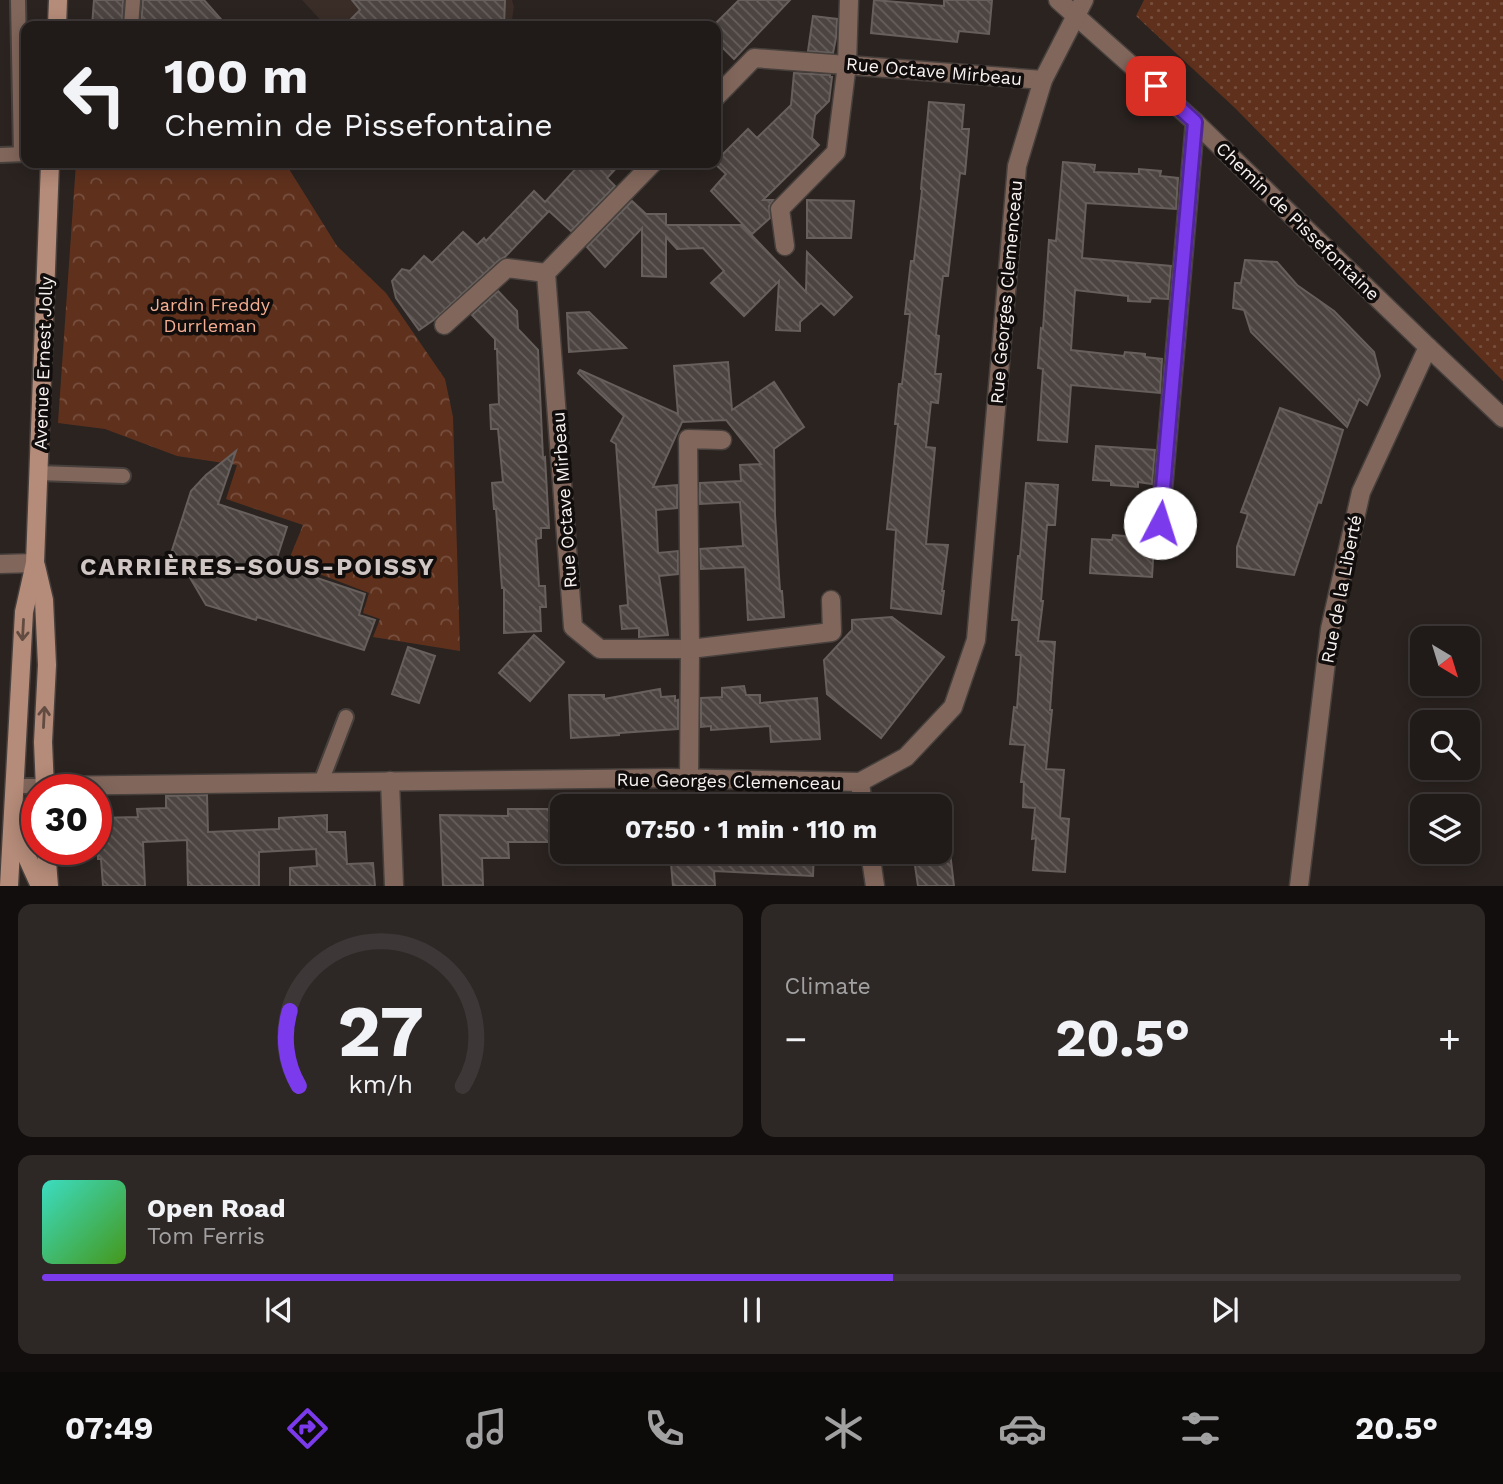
<!DOCTYPE html>
<meta charset="utf-8">
<style>
body{margin:0;font-family:"Work Sans",sans-serif;background:#2d2725;color:#f1f3f6;height:100vh;display:flex;flex-direction:column;font-size:26px;white-space:nowrap}
*{box-sizing:border-box;margin:0}
p{font-size:23px;color:#a2a1a2}
.icon{flex:none;width:38px;height:38px;fill:none;stroke:currentColor;stroke-width:2;stroke-linecap:round;stroke-linejoin:round}
.map{position:relative;height:886px;overflow:hidden}
.details{display:flex;flex-direction:column;gap:18px;padding:18px;background:#120e0d;flex:1}
.details>*{flex:none}
.top-card{position:absolute;left:21px;top:21px;width:700px;height:147px;border-radius:14px;box-shadow:0 4px 18px #0003,0 0 0 2px #3d3837;background:#201a18;color:#f1f3f6;overflow:hidden}
.needle{width:46px;rotate:142deg}
.fabs{position:absolute;left:1410px;top:626px;display:grid;gap:14px}
.fabs a{display:grid;place-items:center;width:70px;height:70px;border-radius:14px;background:#201a18;box-shadow:0 4px 18px #0003,0 0 0 2px #3d3837;font-size:35px}
.speed{position:absolute;left:21px;top:774px;display:flex;gap:14px;font-size:35px;font-weight:700;text-align:center}
.speed>*{display:grid;place-content:center;width:91px;height:91px;border-radius:50%;background:#201a18;box-shadow:0 4px 18px #0003,0 0 0 2px #3d3837;line-height:1}
.speed .limit{border:10px solid #d22;background:#fff;color:#111}
.pin{position:absolute;display:grid;place-items:center;width:60px;height:60px;color:#fff;margin:-30px;border-radius:14px;box-shadow:0 4px 10px #0006}
.me{position:absolute;width:77px;margin:-38px;rotate:5deg;stroke-linejoin:round;filter:drop-shadow(0 0 5px #0008)}
.turn{display:flex;align-items:center;gap:24px;height:147px;padding:0 28px;font-size:32px}
.turn .icon{width:91px;height:91px;stroke-width:2.5}
.turn b{display:block;font-size:49px;line-height:60px}
.big{font-size:52px;font-weight:700;line-height:1.1}
.details .tile{flex:1;display:flex;flex-direction:column;justify-content:center;gap:10px;min-width:0;padding:0 24px;border-radius:14px;background:#2d2725}
.details .dial{align-items:center;gap:0}
.dial svg{height:182px;overflow:visible;fill:none;stroke:#3d3837;stroke-width:7;stroke-linecap:round;text-anchor:middle}
.dial text{fill:#f1f3f6;stroke:none}
.song{display:flex;align-items:center;gap:21px}
.cover{width:84px;height:84px;border-radius:10px;background:linear-gradient(135deg,hsl(170 70% 55%),hsl(100 70% 35%))}
.played{height:7px;border-radius:4px;background:linear-gradient(90deg,#7c3aed 60%,#3d3837 60%)}
.keys{display:flex;justify-content:space-around;direction:ltr}
.heat{display:flex;justify-content:space-between;align-items:center;font-size:38px;direction:ltr}
.details .tiles{flex:1;display:grid;gap:18px;grid-template-columns:1fr 1fr}
.tile:last-child{grid-column:span 2}
.trip{position:absolute;left:550px;top:794px;width:402px;height:70px;border-radius:14px;background:#201a18;box-shadow:0 4px 18px #0003,0 0 0 2px #3d3837;font-weight:700;line-height:70px;text-align:center}
.tabs{display:flex;height:112px;justify-content:space-around;align-items:center;background:#0d0a0a;color:#a2a1a2}
.tabs .icon{width:49px;height:49px}
.tabs .active{color:#7c3aed}
.tabs b{font-size:32px;color:#f1f3f6}
.map>svg:first-child{display:block}
.built{fill:#3a2d28}
.grass{fill:url(#grass-dots)}
.park{fill:url(#park-crowns)}
.building{fill:url(#building-back-hatch);stroke:#675f5c;stroke-width:2}
.lines{fill:none;stroke-linecap:round;stroke-linejoin:round}
.lane-casing{stroke:#47403d;stroke-width:18}
.street-casing{stroke:#47403d;stroke-width:21}
.secondary-casing{stroke:#47403d;stroke-width:21}
.lane{stroke:#81665b;stroke-width:14}
.street{stroke:#81665b;stroke-width:18}
.secondary{stroke:#b58b79;stroke-width:18}
.oneway{stroke:#624c42}
.route-casing{stroke:#51269a;stroke-width:18}
.route{stroke:#7c3aed;stroke-width:12}
.labels{text-anchor:middle;dominant-baseline:central;stroke-width:7;stroke-linejoin:round;paint-order:stroke}
.street-label{font-size:18px;fill:#f8f3f1;stroke:#100d0c}
.park-label{font-size:18px;fill:#f5ae91;stroke:#100d0c}
.district-label{font-size:24px;font-weight:bold;letter-spacing:2px;fill:#cfc6c3;stroke:#100d0c}
</style>
<div class="map">
<svg width="1503" height="886" viewBox="0 0 1503 886">
<defs>
<pattern id="grass-dots" width="8" height="8" patternUnits="userSpaceOnUse" patternTransform="scale(1.75)"><rect width="8" height="8" fill="#5f311d"/><path d="M2 2h.1M6 6h.1" fill="none" stroke="#774f3e" stroke-width="1.8" stroke-linecap="round"/></pattern>
<pattern id="park-crowns" width="20" height="18" patternUnits="userSpaceOnUse" patternTransform="scale(1.75)"><rect width="20" height="18" fill="#5f311d"/><path d="M2 6a3 3 0 1 1 6 0M12 15a3 3 0 1 1 6 0" fill="none" stroke="#774f3e"/></pattern>
<pattern id="building-back-hatch" width="6" height="6" patternUnits="userSpaceOnUse" patternTransform="scale(1.75)"><rect width="6" height="6" fill="#4c4441"/><path d="M-1 5l2 2M0 0l6 6M5-1l2 2" fill="none" stroke="#675f5d"/></pattern>
</defs>
<rect width="100%" height="100%" fill="#2a2320"/>
<path class="built" d="M302,0H512L514,7L511,26H326Z"/>
<path class="grass" d="M1144,0H1503V381L1235,108L1136,16Z"/>
<path class="park" d="M76,163H282L289,169L337,246L386,293L445,379L453,417L460,651L373,637L380,619L363,613L369,593L288,562L303,525L226,499L237,465L177,456L105,429L58,423Z"/>
<g class="building">
<path d="M94,0H123L122,26H92Z"/>
<path d="M143,0H204L227,26H141Z"/>
<path d="M352,0H505L504,26H344L360,10Z"/>
<path d="M739,0H790L734,59L716,41V23Z"/>
<path d="M874,0L944,6V0H992L989,34L959,31L957,42L871,33Z"/>
<path d="M813,16L837,19L836,38L833,53L808,51Z"/>
<path d="M794,73L830,75V77H832L829,101L815,115L812,138L819,145L763,200H773L769,206L770,218L752,234L711,191L726,174L714,163L748,129L757,138L791,105Z"/>
<path d="M929,102L964,105L962,129H969L965,174L960,173L948,276H943L936,335L939,336L935,374H941L938,403L931,402L926,447L935,448L926,544L948,545L942,591H944L941,614L891,608L896,530L887,529L898,424H895L899,384H902L910,314H905L911,261H914L922,190L921,189Z"/>
<path d="M1063,162L1095,165L1094,172L1139,174V169L1161,171L1160,176L1178,178L1176,209L1086,203L1082,258L1171,266L1168,299L1151,298L1150,302L1128,301V296L1075,290L1071,350L1124,356L1125,352L1145,354V357L1162,359L1160,393L1071,385L1067,442L1038,440L1043,369L1038,368L1041,328L1043,329L1049,240L1056,241Z"/>
<path d="M581,163H621L607,178L615,186L571,231L549,211L505,257L499,260L435,319L419,330L396,298L392,281L402,269L410,271L424,256L432,263L463,232L477,245L484,238L486,241L534,191L545,202Z"/>
<path d="M807,200L854,201L851,238H807Z"/>
<path d="M632,201L646,214H666V225H742L806,292L807,252L852,297L834,315L821,303L800,322V331L776,330L779,281L744,316L711,283L724,271L703,248L677,249L666,237V277L642,276V228L605,267L587,247Z"/>
<path d="M1245,260L1277,262L1297,285L1334,311L1374,352L1380,376L1367,405L1359,399L1347,427L1251,332L1244,310L1233,308L1235,283H1241Z"/>
<path d="M498,291L517,311L518,329L538,350L543,458L545,457L549,528H541V538L536,539L539,586H545L546,607H540L541,631L504,633V588H502L496,509H494L492,483L503,482L498,429H491L490,405L499,404L497,349H495V339L472,315Z"/>
<path d="M589,312L626,348L569,352L567,313Z"/>
<path d="M728,362L732,410L774,382L804,427L774,449L775,515L780,591H782L784,617L748,620L745,567L701,569L700,549L743,546L740,502L700,504V483L741,481L740,465L761,464L726,420L682,422L653,487L677,485V508L656,510L658,553L678,551V574L659,576L668,635L639,637V628L622,629L620,606L628,605L616,444L611,441L624,416L578,373L580,370L678,414L674,366Z"/>
<path d="M1280,408L1343,430L1321,503L1318,502L1294,575L1237,567V547L1248,514L1241,512Z"/>
<path d="M1096,446L1155,450L1152,484L1138,482V487L1126,486L1111,485V481L1093,480Z"/>
<path d="M236,451L218,504L287,527L275,564L365,594L359,615L375,620L364,650L257,617L256,620L206,605L189,576L166,569L191,491L206,475Z"/>
<path d="M1026,483L1058,485L1055,525H1047L1041,601H1043L1038,641L1055,642L1050,710H1052L1046,769L1064,770L1060,818L1069,819L1065,872L1033,870L1036,838L1032,839L1035,808L1023,807L1024,782H1021L1025,745L1010,744L1014,707L1017,708L1021,655H1016L1019,620H1012L1018,556H1020Z"/>
<path d="M1113,535L1134,537V542L1154,544L1152,577L1090,573L1092,539L1112,540Z"/>
<path d="M892,617L944,657L881,738L827,694L824,660L852,630V620Z"/>
<path d="M534,635L564,662L530,701L499,673Z"/>
<path d="M408,647L435,656L419,703L392,694Z"/>
<path d="M744,686L746,695H760V703L817,698L820,739L771,742L770,726L711,730V726L701,727V698L722,697V688Z"/>
<path d="M660,689L661,697L675,696V701L678,700V729L619,733V735L571,738L569,695H604V699Z"/>
<path d="M207,795L208,832L279,829V818L327,815V832H345L347,864L373,863L375,886H290V868L317,866L316,849L259,852V886H188L187,840L143,842L145,886H103L101,859H98L97,818L138,817L137,809L166,808V796Z"/>
<path d="M508,809H549V814L562,815V842H508L509,858H482L483,885L443,886L440,815L508,816Z"/>
<path d="M670,852H814L813,876L714,871L715,886H673Z"/>
<path d="M913,852H950L954,886H918Z"/>
</g>
<g class="lines">
<g class="lane-casing">
<g id="lane">
<path d="M18,0L21,154"/>
<path d="M131,26L133,0"/>
<path d="M0,155L26,154"/>
<path d="M39,473L123,476"/>
<path d="M321,782L346,717"/>
<path d="M16,786H45"/>
</g>
</g>
<g class="street-casing">
<g id="street">
<path d="M1058,0L1195,122L1428,347L1503,418"/>
<path d="M716,97L754,58L1043,80"/>
<path d="M653,163L546,273L573,627L600,649H690L689,779"/>
<path d="M785,246L780,209L836,152L847,64L849,0"/>
<path d="M444,325L507,268L546,273"/>
<path d="M722,440L688,439L690,649L832,632L831,600"/>
<path d="M1160,523L1195,122"/>
<path d="M0,564L35,563"/>
<path d="M390,781L394,886"/>
<path d="M860,782L863,807"/>
<path d="M45,786L670,778L860,782L906,757L953,707L976,640L1017,166L1043,80L1084,0"/>
<path d="M870,852L875,886"/>
<path d="M1299,886L1330,629L1361,492L1428,347"/>
</g>
</g>
<g class="secondary-casing">
<g id="secondary">
<path d="M57,26L58,0"/>
<path d="M36,566L44,600L47,665L43,742L45,789"/>
<path d="M15,831L40,886"/>
<path d="M46,849L49,886"/>
<path d="M9,886L24,612L35,563L50,163"/>
</g>
</g>
<use href="#lane" class="lane"/>
<use href="#street" class="street"/>
<use href="#secondary" class="secondary"/>
</g>
<defs><path id="oneway-shaft" d="M-6 0H5M1.5-3L5.5 0L1.5 3" fill="none" stroke-width="1.6" stroke-linecap="round" stroke-linejoin="round" transform="scale(1.75)"/></defs>
<g class="oneway">
<use href="#oneway-shaft" transform="translate(23 630) rotate(93)"/>
<use href="#oneway-shaft" transform="translate(44 717) rotate(-87)"/>
</g>
<g class="lines">
<g class="route-casing">
<path id="route" d="M1156,86L1195,122L1160,523"/>
</g>
<use href="#route" class="route"/>
</g>
<g class="labels">
<g class="street-label">
<text transform="translate(934 71) rotate(5)">Rue Octave Mirbeau</text>
<text transform="translate(1298 221) rotate(44)">Chemin de Pissefontaine</text>
<text transform="translate(1006 292) rotate(-85)">Rue Georges Clemenceau</text>
<text transform="translate(43 363) rotate(-88)">Avenue Ernest Jolly</text>
<text transform="translate(564 500) rotate(-94)">Rue Octave Mirbeau</text>
<text transform="translate(1341 589) rotate(-79)">Rue de la Liberté</text>
<text transform="translate(729 781) rotate(1)">Rue Georges Clemenceau</text>
</g>
<g class="park-label">
<text x="210" y="304">Jardin Freddy<tspan x="210" dy="21">Durrleman</tspan></text>
</g>
<g class="district-label">
<text x="258" y="567">CARRIÈRES-SOUS-POISSY</text>
</g>
</g>
</svg>
<div class="fabs">
<a><svg class="needle" viewBox="-14 -14 28 28"><path d="M0-13l5 13h-10z" fill="#e53935"/><path d="M0 13l5-13h-10z" fill="#a2a1a2"/></svg></a>
<a><svg class="icon" aria-label="search" viewBox="0 0 24 24"><circle cx="10" cy="10" r="6"/><path d="M15 15l6 6"/></svg></a>
<a><svg class="icon" aria-label="layers" viewBox="0 0 24 24"><path d="M12 4l9 5-9 5-9-5zM3 14l9 5 9-5"/></svg></a>
</div>
<div class="speed"><div class="limit">30</div></div>
<div class="pin" style="left:1156px;top:86px;background:#d93025"><svg class="icon" aria-label="arrive" viewBox="0 0 24 24"><path d="M6 21V4h12l-3 4 3 4H6"/></svg></div>
<svg class="me" style="left:1160px;top:523px" viewBox="-20 -20 40 40"><circle r="19" fill="#fff"/><path d="M0-13L10 11 0 6-10 11z" fill="#7c3aed"/></svg>
<div class="trip">07:50 · 1 min · 110 m</div>
<div class="top-card">
<div class="turn"><svg class="icon" aria-label="left" viewBox="0 0 24 24"><path d="M17 20v-9H6M10 6l-5 5 5 5"/></svg><div><b>100 m</b>Chemin de Pissefontaine</div></div>
</div>
</div>
<section class="details">
<div class="tiles">
<div class="tile dial"><svg viewBox="0 0 100 80">
<path d="M14 69A42 42 0 1 1 86 69"/>
<path d="M14 69A42 42 0 0 1 10 36" stroke="#7c3aed"/>
<text x="50" y="56" font-size="32" font-weight="700">27</text>
<text x="50" y="72" font-size="11">km/h</text>
</svg></div>
<div class="tile"><p>Climate</p>
<div class="heat"><a>−</a><b class="big">20.5°</b><a>+</a></div>
</div>
<div class="tile">
<div class="song"><i class="cover"></i><div><b>Open Road</b><p>Tom Ferris</p></div></div>
<div class="played"></div>
<div class="keys"><svg class="icon" aria-label="previous" viewBox="0 0 24 24"><path d="M18 5L8 12l10 7zM5 5v14"/></svg><svg class="icon" aria-label="pause" viewBox="0 0 24 24"><path d="M8 5v14M16 5v14"/></svg><svg class="icon" aria-label="next" viewBox="0 0 24 24"><path d="M6 5l10 7-10 7zM19 5v14"/></svg></div>
</div>
</div>
</section>
<nav class="tabs">
<b>07:49</b>
<svg class="icon active" aria-label="directions" viewBox="0 0 24 24"><path d="M12 3l9 9-9 9-9-9zM9 14v-3h6M13 9l2 2-2 2"/></svg>
<svg class="icon" aria-label="music" viewBox="0 0 24 24"><path d="M9 18V5l10-2v13"/><circle cx="6" cy="18" r="3"/><circle cx="16" cy="16" r="3"/></svg>
<svg class="icon" aria-label="phone" viewBox="0 0 24 24"><path d="M5 4h4l2 5-3 2q2 4 5 5l2-3 5 2v4C11 20 4 13 5 4z"/></svg>
<svg class="icon" aria-label="climate" viewBox="0 0 24 24"><path d="M12 3v18M4 7l16 10M4 17L20 7"/></svg>
<svg class="icon" aria-label="car" viewBox="0 0 24 24"><path d="M5 17H2v-5l4-1 3-4h7l3 4 3 1v5h-3M9 17h6M6 11h13"/><circle cx="7" cy="17" r="2"/><circle cx="17" cy="17" r="2"/></svg>
<svg class="icon" aria-label="filters" viewBox="0 0 24 24"><path d="M4 7h16M4 17h16"/><circle cx="9" cy="7" r="2"/><circle cx="15" cy="17" r="2"/></svg>
<b>20.5°</b>
</nav>
